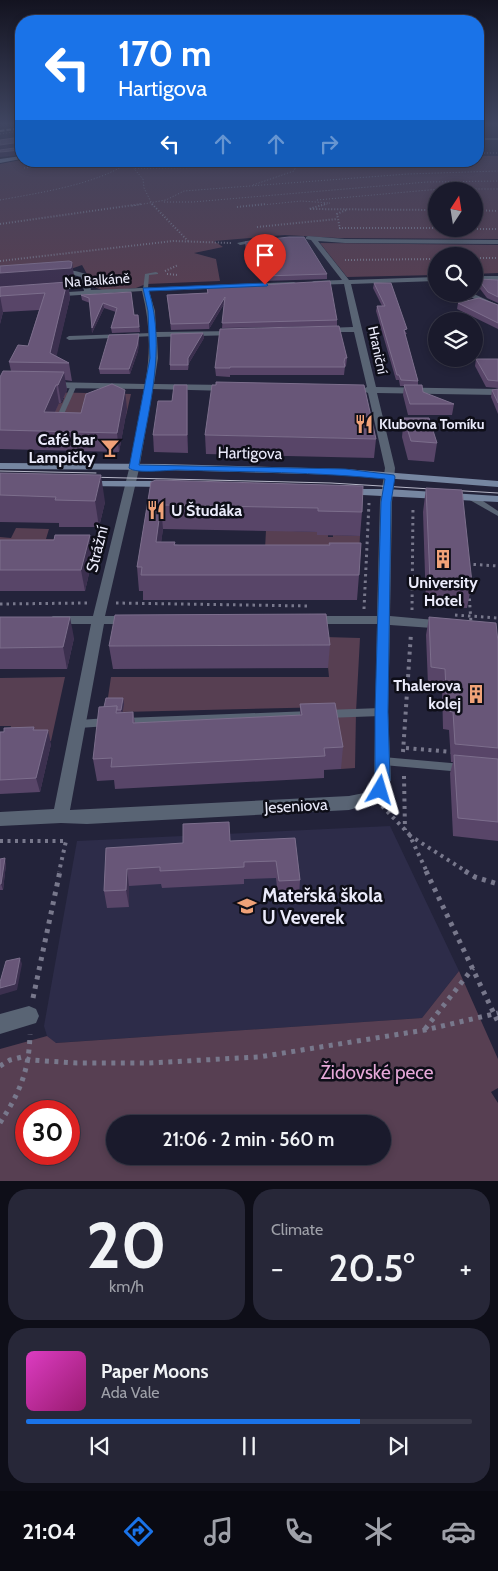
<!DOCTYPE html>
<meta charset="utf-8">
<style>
body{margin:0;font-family:Cabin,sans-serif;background:#272738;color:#f1f3f6;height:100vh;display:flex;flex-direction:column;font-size:19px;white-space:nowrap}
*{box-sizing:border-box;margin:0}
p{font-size:16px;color:#9fa1a9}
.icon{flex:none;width:28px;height:28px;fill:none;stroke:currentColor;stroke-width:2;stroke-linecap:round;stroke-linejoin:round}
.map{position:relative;height:1181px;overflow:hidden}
.details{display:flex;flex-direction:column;gap:8px;padding:8px;background:#0e0e18;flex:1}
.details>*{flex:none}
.guide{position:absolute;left:15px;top:15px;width:469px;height:152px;border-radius:20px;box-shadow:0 2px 8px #0003,0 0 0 1px #383848;background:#1a73e8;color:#fff;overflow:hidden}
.needle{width:32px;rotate:12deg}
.tools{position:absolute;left:428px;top:182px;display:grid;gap:10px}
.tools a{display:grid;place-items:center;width:55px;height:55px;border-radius:50%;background:#1a1a2c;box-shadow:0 2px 8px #0003,0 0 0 1px #383848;font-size:25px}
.speed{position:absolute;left:15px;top:1100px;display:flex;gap:10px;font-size:25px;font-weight:700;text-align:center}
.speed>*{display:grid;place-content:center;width:65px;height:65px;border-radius:50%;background:#1a1a2c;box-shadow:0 2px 8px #0003,0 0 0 1px #383848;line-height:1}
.speed .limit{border:8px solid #d22;background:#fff;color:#111}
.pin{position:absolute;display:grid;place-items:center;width:42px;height:42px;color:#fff;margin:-51px -21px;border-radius:50% 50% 50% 0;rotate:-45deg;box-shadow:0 0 5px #0007}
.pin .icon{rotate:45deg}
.me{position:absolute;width:55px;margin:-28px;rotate:7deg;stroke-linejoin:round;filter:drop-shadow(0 0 4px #0008)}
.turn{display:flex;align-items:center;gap:18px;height:105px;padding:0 20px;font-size:22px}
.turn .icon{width:65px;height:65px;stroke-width:2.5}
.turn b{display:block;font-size:35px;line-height:42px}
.lanes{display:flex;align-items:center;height:48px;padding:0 20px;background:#0003;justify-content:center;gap:25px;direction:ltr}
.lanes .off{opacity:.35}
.big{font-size:38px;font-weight:600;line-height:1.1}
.details .tile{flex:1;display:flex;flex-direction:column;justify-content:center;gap:8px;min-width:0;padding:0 18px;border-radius:20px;background:#272738}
.details .dial{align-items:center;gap:0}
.dial b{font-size:65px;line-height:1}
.song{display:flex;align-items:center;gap:15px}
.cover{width:60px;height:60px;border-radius:8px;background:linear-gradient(135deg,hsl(310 70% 55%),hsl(320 70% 35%))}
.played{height:5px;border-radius:2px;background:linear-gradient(90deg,#1a73e8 75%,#383848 75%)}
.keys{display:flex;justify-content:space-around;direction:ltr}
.heat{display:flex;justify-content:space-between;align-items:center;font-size:28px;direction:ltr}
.details .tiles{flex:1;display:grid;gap:8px;grid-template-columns:1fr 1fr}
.tile:last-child{grid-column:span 2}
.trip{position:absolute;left:106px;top:1115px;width:285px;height:50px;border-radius:25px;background:#1a1a2c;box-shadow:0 2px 8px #0003,0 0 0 1px #383848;font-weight:600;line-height:50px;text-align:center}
.tabs{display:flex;height:80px;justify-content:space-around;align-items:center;background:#0a0a12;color:#9fa1a9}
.tabs .icon{width:35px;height:35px}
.tabs .current{color:#1a73e8}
.tabs b{font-size:22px;color:#f1f3f6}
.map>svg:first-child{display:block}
.built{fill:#2d2c49}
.green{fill:#573f52;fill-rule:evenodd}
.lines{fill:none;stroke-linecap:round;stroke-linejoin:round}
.path-far4{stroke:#78788c;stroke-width:1;stroke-dasharray:1 2;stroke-linecap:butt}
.path-far3{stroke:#78788c;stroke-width:2;stroke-dasharray:1 2;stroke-linecap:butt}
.path-far2{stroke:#78788c;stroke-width:3;stroke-dasharray:2.5 4;stroke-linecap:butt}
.path-far1{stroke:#78788c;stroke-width:4;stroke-dasharray:3 4.5;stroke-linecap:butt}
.path{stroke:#78788c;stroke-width:5;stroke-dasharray:4 5.5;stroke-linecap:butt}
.service{fill:#596474;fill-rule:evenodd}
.minor{fill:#596474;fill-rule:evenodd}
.secondary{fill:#7686a1;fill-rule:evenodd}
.tram{stroke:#b7b7c8;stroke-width:1}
.rail{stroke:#b7b7c8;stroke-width:2;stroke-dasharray:4.5 2;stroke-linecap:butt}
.wall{fill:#584568}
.shaded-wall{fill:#3c304f}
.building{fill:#685678;stroke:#7c6e8c}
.route{fill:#1a73e8;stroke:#114b97}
.labels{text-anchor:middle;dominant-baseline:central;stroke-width:5;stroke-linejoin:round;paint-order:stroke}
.far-street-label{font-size:14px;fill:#ebebfb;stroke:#0e0e18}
.far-poi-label{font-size:14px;font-weight:bold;fill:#ebebfb;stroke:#0e0e18;text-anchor:start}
.poi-label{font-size:16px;font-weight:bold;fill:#ebebfb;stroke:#0e0e18;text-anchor:end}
.street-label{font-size:16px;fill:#ebebfb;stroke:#0e0e18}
.near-poi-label{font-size:19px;font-weight:bold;fill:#ebebfb;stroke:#0e0e18;text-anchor:start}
.near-park-label{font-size:19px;fill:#e6a8d8;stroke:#0e0e18}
</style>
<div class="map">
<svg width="498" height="1181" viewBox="0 0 498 1181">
<rect width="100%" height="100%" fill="#23233a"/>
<path class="built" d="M390,826L459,971L422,1018L55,1043L47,1036L44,1026L77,841Z"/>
<g class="green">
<path d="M478,156H498V239L338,238L285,235L214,241L223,247L194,253L216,259L220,281L146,284L136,288L105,291L94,287L82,265L68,270L0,275V164L21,160L478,161ZM436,191H474V229H436Z"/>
<path d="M320,243L498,245V273L474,274V256H436V275L347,277Z"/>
<path d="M0,391L131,394L126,416H94L0,409L62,403L64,398L1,396Z"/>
<path d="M16,528L49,529L46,539L96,541L93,553L0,557V537L11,538Z"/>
<path d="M266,530L317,532V535H328V537H333V535L360,536L359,555L265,549Z"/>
<path d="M325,637L360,638L356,712L355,768L341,769L332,707L122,712L123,704H107L111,677H329Z"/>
<path d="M65,677L51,741L8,740L11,726H0V678Z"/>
<path d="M459,971L498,1059V1088L491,1092L498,1103V1181H0V1049L47,1036L56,1043L422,1018ZM26,1111H69V1154H26ZM115,1124H382V1156H115Z"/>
</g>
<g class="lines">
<g class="path-far4">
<path d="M0,134L21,131"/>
<path d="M478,153H498"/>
<path d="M129,163L143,179L144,188L153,206"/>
<path d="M24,168L93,161"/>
<path d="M135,168L269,167L283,161"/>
<path d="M253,185L294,171L296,166L282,162"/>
<path d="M0,200C38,193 100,184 130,161"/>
<path d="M317,200L440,189H498"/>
<path d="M164,202H193L427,182L498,181"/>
<path d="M132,206L166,200L184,191L408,174L498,171"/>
<path d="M252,206L301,201L330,203L321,206"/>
</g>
<g class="path-far3">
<path d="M152,204L188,241"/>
<path d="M325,204L309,209L436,210"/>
<path d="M237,207L265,204"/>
<path d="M474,210L498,211"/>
<path d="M0,224L141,204"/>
<path d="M257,227L337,219"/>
<path d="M339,228H436"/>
<path d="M340,229L337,214L346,210"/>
<path d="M474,229H498"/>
<path d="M474,258H498"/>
<path d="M345,260L436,259"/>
<path d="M0,261L173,241L231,243"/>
<path d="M165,271L178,265"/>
<path d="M167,274L178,275"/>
<path d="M257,275L252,265H259"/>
</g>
<g class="path-far2">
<path d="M467,564L498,566"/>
<path d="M469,592L471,623"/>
<path d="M116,603L309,606"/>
<path d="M0,604L87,603"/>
<path d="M364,609L369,503"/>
<path d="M412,610L413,506"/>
<path d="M455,615L498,618"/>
</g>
<g class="path-far1">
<path d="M406,748L452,752"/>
<path d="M403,752L411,633"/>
<path d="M404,776L405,830"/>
<path d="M382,806L409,834L427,872"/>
<path d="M409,835L467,872"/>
<path d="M0,841H66L59,872"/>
</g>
<g class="path">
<path d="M426,871L498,1022"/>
<path d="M465,871L475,877L498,884"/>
<path d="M33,998L60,871"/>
<path d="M425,1029L473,968"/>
<path d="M0,1066L10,1060L22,1057L30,1060L77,1063H148L259,1057L425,1030L498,1013"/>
<path d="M0,1123C20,1092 29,1071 30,1034"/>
</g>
<g class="service">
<path d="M156,272L158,273V274L149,275L148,289L143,290L145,274Z"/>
<path d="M74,285L77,287L76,288L58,291L55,289Z"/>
<path d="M152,333L155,335L154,336L69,340L66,338L69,336Z"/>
<path d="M74,383L77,385L64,414L63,415H59L58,414L71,385Z"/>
<path d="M468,495H474L498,511V516L468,499L467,497Z"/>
<path d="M381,708L385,709L386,712L385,715L381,716L326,718L322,717L321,714L322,711L326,710Z"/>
<path d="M311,711L315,712L316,715L315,718L311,719L124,726L120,725L119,722L120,719L124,718Z"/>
<path d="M108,718L112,719L113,722L112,725L108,726L79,728L75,727L74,724L75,721L79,720Z"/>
<path d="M383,757L462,764L466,765L467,768L466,771L462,772L383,765L379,764L378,761L379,758Z"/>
</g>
<g class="minor">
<rect x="478" y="138" width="20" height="2"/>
<path d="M308,236L345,239L498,240V244L345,243L318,241L349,280L436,277V281L351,284L376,387L498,389V395L377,393L395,468L392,502L390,616L446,621L451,622L453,625L451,628L446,629L390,625L388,712L391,780L383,795L376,802L349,810L87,824L61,823L0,826V812L54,809L91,624H53L47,620L53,616H93L129,469L144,389L51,388L46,385L51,382L145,384C151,352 150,323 142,291L49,297L48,295L52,293L84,291L81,277L70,274L54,275L53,273C63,267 76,271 87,274L91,290L294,282L298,284L294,286L149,291L155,311L156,332L237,331L241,333L237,335L157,337L158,358L154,384L228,385L233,388L228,391L153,389L139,469L105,616H131L137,620L131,624H104L70,810L349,796L364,793L374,784L377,624H311L305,620L311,616H377L380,502L385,468L368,393L361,390L367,387L354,332H325L321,330L325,328L353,327L344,284L311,285L310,283L314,281L342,280L311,240L306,239V237Z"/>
<path d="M261,238L264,240L263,241L240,245L237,243Z"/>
<rect x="474" y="276" width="24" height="4"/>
<path d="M464,294H474L498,305V310Z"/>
<path d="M29,1006L36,1009L39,1016L36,1023L0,1034V1014Z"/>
</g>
<g class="secondary">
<path d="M21,156V159L0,163V159Z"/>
<path d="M0,463L165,464L345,469L498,481V487L345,475L165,470L0,469Z"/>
<path d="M87,481H167L172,484L167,487L83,486L82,484L83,482Z"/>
<path d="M347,489H387L498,496V502L343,494L342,492Z"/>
</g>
<g class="tram">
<path d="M0,471L96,473"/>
<path d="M87,477L331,483L498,493"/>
</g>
<path class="rail" d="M0,131L21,128"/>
</g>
<g class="wall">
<rect x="215" y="161" width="27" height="5"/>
<path d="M245,242L327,274V279L264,281L245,246Z"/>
<path d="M72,262L74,277L73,283L68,284L70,298L56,356L69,363L72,381L65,380L67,390L61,403H59L55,412L81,413L127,409L119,452L0,449V377L11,371L9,362L28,346L39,310L3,312L0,324V266Z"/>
<path d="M478,279L498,280V303L487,298L477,285Z"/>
<path d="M374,283L407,334H405L418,381V385L423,392L454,404L452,415H408L403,395L404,386H400L399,380H396L376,311L377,306H382L373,288Z"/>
<path d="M207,288L337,320V326L222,328L224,304L209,329L171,330L167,295L207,293Z"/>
<path d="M131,292L134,315H138L140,332L112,333L111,328L116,312L104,308L92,333L90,303L82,300L81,295Z"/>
<path d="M458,303L498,305V329L457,309Z"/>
<path d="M203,333L204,338L189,363L188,370H170V365Z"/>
<path d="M139,334V339L138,351L130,374H100L99,369Z"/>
<path d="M347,358L346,366H345L344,375H230V377L216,376L215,368Z"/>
<path d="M476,359H498V388L486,387L475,366Z"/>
<path d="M187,385L188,403V453L154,452L153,435Z"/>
<path d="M498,389V414L491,397L492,390Z"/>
<path d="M404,418L437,443L434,462L408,460L402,437Z"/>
<path d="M205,435L376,439L374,458L206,454Z"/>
<path d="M0,473L105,502L99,527H59V523L0,522Z"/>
<path d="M151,482L362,512L360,536L317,535V532L163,529L161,542L359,575L357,600H143V591H139L137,567Z"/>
<path d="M426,488L472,583L467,608L426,606L423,512Z"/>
<path d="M0,540L93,556L85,591H0Z"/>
<path d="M0,617L74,638L67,669H0Z"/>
<path d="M429,617L498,642V841L453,836L450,773L453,762H451L449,730L443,729L442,687L428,685L426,635Z"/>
<path d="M330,645L328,668L113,669L109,646Z"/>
<path d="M123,698L124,704L122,713L133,712L135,723L300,715V704L343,747L341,769L324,770V778L115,789L114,780L97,781L93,759L104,707Z"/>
<path d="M34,727L35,730L51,744L40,792L0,794V732Z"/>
<path d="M295,838L300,880L299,897L278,898L276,878L244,879V884L162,888L161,884L129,886V907L107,908L104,891L106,848Z"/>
<path d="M0,859L6,864L3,890H0Z"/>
</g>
<g class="shaded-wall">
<path d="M20,142L21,146L0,150V145Z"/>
<path d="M21,150V155L0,157V152Z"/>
<path d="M72,262L74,277L73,283L68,284L70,298L55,363L50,353L67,284L0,289V273Z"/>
<path d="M0,296L3,312L0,324Z"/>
<path d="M225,297V302L209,329V323Z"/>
<path d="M103,303L104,308L92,333V328Z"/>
<path d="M203,333L204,338L189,363L188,370V358Z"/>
<path d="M139,334V339L138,351L130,374L129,369Z"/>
<path d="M64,372L67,390L61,403L58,385Z"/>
<path d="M56,385L59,403L47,430L44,412Z"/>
<path d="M187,385L188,403V453L187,435Z"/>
<path d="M125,390L127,409L119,452L117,433Z"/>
<path d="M101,475L105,502L99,527L95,501Z"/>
<path d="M161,505L163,529L158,567L156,542Z"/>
<path d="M90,535L93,556L85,591L81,570Z"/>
<path d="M70,617L74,638L67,669L63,647Z"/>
<path d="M123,698L124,704L122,716L121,710Z"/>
<path d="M48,730L51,744L40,792L36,778Z"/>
<path d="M5,858L6,864L3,890L1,884Z"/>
<path d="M127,869L129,886V907L126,890Z"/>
<path d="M20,958L22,964L17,990L0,995V988Z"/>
</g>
<g class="building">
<path d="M21,137V143L20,142L0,145V140Z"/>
<path d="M21,146V150L0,152V150L21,147Z"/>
<path d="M289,237H304L327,274L264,276L245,242Z"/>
<path d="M69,261L72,262L71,268L0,273V266Z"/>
<path d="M478,279L498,280V297L488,292Z"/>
<path d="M330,281L337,320L222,323L225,297L209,323L171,324L167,295L208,293L207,288Z"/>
<path d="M67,282L50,353L69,363L9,362L18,345L28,346L45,293L0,296V297V287Z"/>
<path d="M374,283H391L407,329L404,330L418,381L401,380L399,375H397L377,306H385Z"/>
<path d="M131,292L134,315H138L139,327L111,328L117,308L103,303L92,328L89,298L81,295Z"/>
<path d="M479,298L498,305V323L458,303Z"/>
<path d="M339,326L347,358H345L344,362L345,367H230V368H215L220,329Z"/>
<path d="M203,333L188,358V365H170L171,334Z"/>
<path d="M139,334L137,346L129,369H99L109,335Z"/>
<path d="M476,359H498V381L488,380Z"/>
<path d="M3,371L64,372L58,385H56L44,412L81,413L86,394L112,384L125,390L117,433L0,430V377Z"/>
<path d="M216,382L364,385L376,439L205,435L212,385H216Z"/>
<path d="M174,385H187V435H153L158,401H172Z"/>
<path d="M404,385H422L423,392L454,404H410Z"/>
<path d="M498,389V403L492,390Z"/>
<path d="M404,418H429L437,443L411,441Z"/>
<path d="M0,473L101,475L95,501L55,500L56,497L0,495Z"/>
<path d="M156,480L363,486L362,512L318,511V508L161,505L156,542H175L174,545H330L329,543H361L359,575H141L142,567H137L151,482Z"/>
<path d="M426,488L462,490L472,583L430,580Z"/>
<path d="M55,535H90L81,570H0V540H54Z"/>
<path d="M326,614L330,645L109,646L115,615Z"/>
<path d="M0,617H70L63,647L0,648Z"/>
<path d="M429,617L496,623L498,642V748L455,744L453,712L447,711L445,669L431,667Z"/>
<path d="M106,698H123L121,710H117V706L104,707Z"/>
<path d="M335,703L343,747L324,748L325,756L111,767L112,758L93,759L99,707L117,706L116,713L133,712V723L302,715L300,704Z"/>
<path d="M34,727L33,730H48L36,778L0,780V732H4V728Z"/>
<path d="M454,755L498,759V822L458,818Z"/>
<path d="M229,822L230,841L295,838L300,880L279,881L276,861L244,862V867L160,871V867L127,869L126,890L104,891L106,848L183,843V824Z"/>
<path d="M5,858L1,884H0V859Z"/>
<path d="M20,958L15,984L0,988V982L6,961Z"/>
</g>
<linearGradient id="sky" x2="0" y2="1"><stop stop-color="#131320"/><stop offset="0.43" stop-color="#3f4560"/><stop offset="1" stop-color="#3f4560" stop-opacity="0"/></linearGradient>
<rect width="498" height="288" fill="url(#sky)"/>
<path class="route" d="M265,283L268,285L267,286L149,291C166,349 149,407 139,465L345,469L394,475L395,477L391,502L388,712L390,780L385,794L380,796L374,794L372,790L375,780V712L381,502L385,479C316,472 247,472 178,470C167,470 136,474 129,468L150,358L148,311L143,288Z"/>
<defs>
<g id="restaurant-bare" transform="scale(1.5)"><path d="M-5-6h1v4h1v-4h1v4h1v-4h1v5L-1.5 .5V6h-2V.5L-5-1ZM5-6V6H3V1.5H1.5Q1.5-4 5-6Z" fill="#f0a278" stroke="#0e0e18" stroke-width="2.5" paint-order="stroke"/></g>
<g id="bar-bare" transform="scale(1.5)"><path d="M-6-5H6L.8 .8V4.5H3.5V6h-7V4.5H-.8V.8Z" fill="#f0a278" stroke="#0e0e18" stroke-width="2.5" paint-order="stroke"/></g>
<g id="building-bare" transform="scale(1.5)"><path d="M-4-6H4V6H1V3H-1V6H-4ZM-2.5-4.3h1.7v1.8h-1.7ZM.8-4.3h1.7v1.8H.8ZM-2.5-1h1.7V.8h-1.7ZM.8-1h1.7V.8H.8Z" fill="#f0a278" stroke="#0e0e18" stroke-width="2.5" paint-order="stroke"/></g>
<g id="school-bare" transform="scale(1.5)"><path d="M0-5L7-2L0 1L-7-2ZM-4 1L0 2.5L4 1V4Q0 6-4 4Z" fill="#f0a278" stroke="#0e0e18" stroke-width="2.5" paint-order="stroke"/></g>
</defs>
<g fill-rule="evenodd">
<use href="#restaurant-bare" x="364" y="424"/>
<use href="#bar-bare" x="110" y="448"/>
<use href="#restaurant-bare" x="156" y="510"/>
<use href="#building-bare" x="443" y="559"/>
<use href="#building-bare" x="476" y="694"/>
<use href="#school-bare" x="247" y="906"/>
</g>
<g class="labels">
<g class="far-street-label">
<text transform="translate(97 280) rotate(-4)">Na Balkáně</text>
<text transform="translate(378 350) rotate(78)">Hraniční</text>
</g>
<g class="far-poi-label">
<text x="379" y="424">Klubovna Tomíku</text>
</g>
<g class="poi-label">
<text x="95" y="439">Café bar<tspan x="95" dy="18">Lampičky</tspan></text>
<text x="171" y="510" text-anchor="start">U Študáka</text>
<text x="443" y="582" text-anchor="middle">University<tspan x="443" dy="18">Hotel</tspan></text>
<text x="461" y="685">Thalerova<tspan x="461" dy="18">kolej</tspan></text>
</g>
<g class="street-label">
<text transform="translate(250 453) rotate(1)">Hartigova</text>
<text transform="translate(97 549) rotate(-76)">Strážní</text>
<text transform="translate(296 806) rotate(-3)">Jeseniova</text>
</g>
<g class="near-poi-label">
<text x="262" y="895">Mateřská škola<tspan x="262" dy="22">U Veverek</tspan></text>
</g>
<g class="near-park-label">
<text x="377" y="1072">Židovské pece</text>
</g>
</g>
</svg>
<div class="tools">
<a><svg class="needle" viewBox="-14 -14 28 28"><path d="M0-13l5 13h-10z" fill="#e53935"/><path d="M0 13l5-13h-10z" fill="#9fa1a9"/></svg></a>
<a><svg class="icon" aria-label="search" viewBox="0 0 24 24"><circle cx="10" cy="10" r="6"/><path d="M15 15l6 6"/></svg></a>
<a><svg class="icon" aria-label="layers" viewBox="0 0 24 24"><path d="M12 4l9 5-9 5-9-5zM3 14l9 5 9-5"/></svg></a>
</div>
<div class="speed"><div class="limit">30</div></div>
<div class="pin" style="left:265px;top:285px;background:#d93025"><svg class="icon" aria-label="arrive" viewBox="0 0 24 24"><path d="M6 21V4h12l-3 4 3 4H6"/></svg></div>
<svg class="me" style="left:380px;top:790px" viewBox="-20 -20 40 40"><path d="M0-17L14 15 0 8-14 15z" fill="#1a73e8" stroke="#fff" stroke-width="4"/></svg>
<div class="trip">21:06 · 2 min · 560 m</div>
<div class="guide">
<div class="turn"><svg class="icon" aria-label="left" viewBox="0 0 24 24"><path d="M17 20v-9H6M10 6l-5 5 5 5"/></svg><div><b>170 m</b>Hartigova</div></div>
<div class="lanes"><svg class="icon" aria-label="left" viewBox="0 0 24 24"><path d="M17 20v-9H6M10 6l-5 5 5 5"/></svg><svg class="icon off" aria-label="ahead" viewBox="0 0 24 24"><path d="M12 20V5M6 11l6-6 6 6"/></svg><svg class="icon off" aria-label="ahead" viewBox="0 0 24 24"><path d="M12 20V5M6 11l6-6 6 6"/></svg><svg class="icon off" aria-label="right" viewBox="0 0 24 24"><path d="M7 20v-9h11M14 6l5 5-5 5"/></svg></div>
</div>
</div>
<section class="details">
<div class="tiles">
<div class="tile dial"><b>20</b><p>km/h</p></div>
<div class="tile"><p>Climate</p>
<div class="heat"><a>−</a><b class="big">20.5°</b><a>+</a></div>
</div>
<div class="tile">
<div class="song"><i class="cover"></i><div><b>Paper Moons</b><p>Ada Vale</p></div></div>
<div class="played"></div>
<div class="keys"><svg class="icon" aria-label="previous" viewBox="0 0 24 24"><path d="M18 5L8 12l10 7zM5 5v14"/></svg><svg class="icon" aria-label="pause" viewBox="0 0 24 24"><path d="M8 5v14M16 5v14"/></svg><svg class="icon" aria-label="next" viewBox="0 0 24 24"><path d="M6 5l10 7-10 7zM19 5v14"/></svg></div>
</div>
</div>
</section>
<nav class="tabs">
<b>21:04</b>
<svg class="icon current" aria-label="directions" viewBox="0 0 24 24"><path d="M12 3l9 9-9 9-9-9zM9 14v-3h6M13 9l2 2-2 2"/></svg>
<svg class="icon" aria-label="music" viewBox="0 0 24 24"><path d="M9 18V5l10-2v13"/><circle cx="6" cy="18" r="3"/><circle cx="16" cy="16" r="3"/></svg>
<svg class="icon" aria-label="phone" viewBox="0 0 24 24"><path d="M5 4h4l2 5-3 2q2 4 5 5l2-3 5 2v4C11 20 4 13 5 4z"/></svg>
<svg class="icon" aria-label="climate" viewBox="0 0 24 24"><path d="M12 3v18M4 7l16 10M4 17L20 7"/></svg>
<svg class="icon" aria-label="car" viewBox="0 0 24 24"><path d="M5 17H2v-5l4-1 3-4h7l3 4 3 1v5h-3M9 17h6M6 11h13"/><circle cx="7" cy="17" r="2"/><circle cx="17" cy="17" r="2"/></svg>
</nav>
